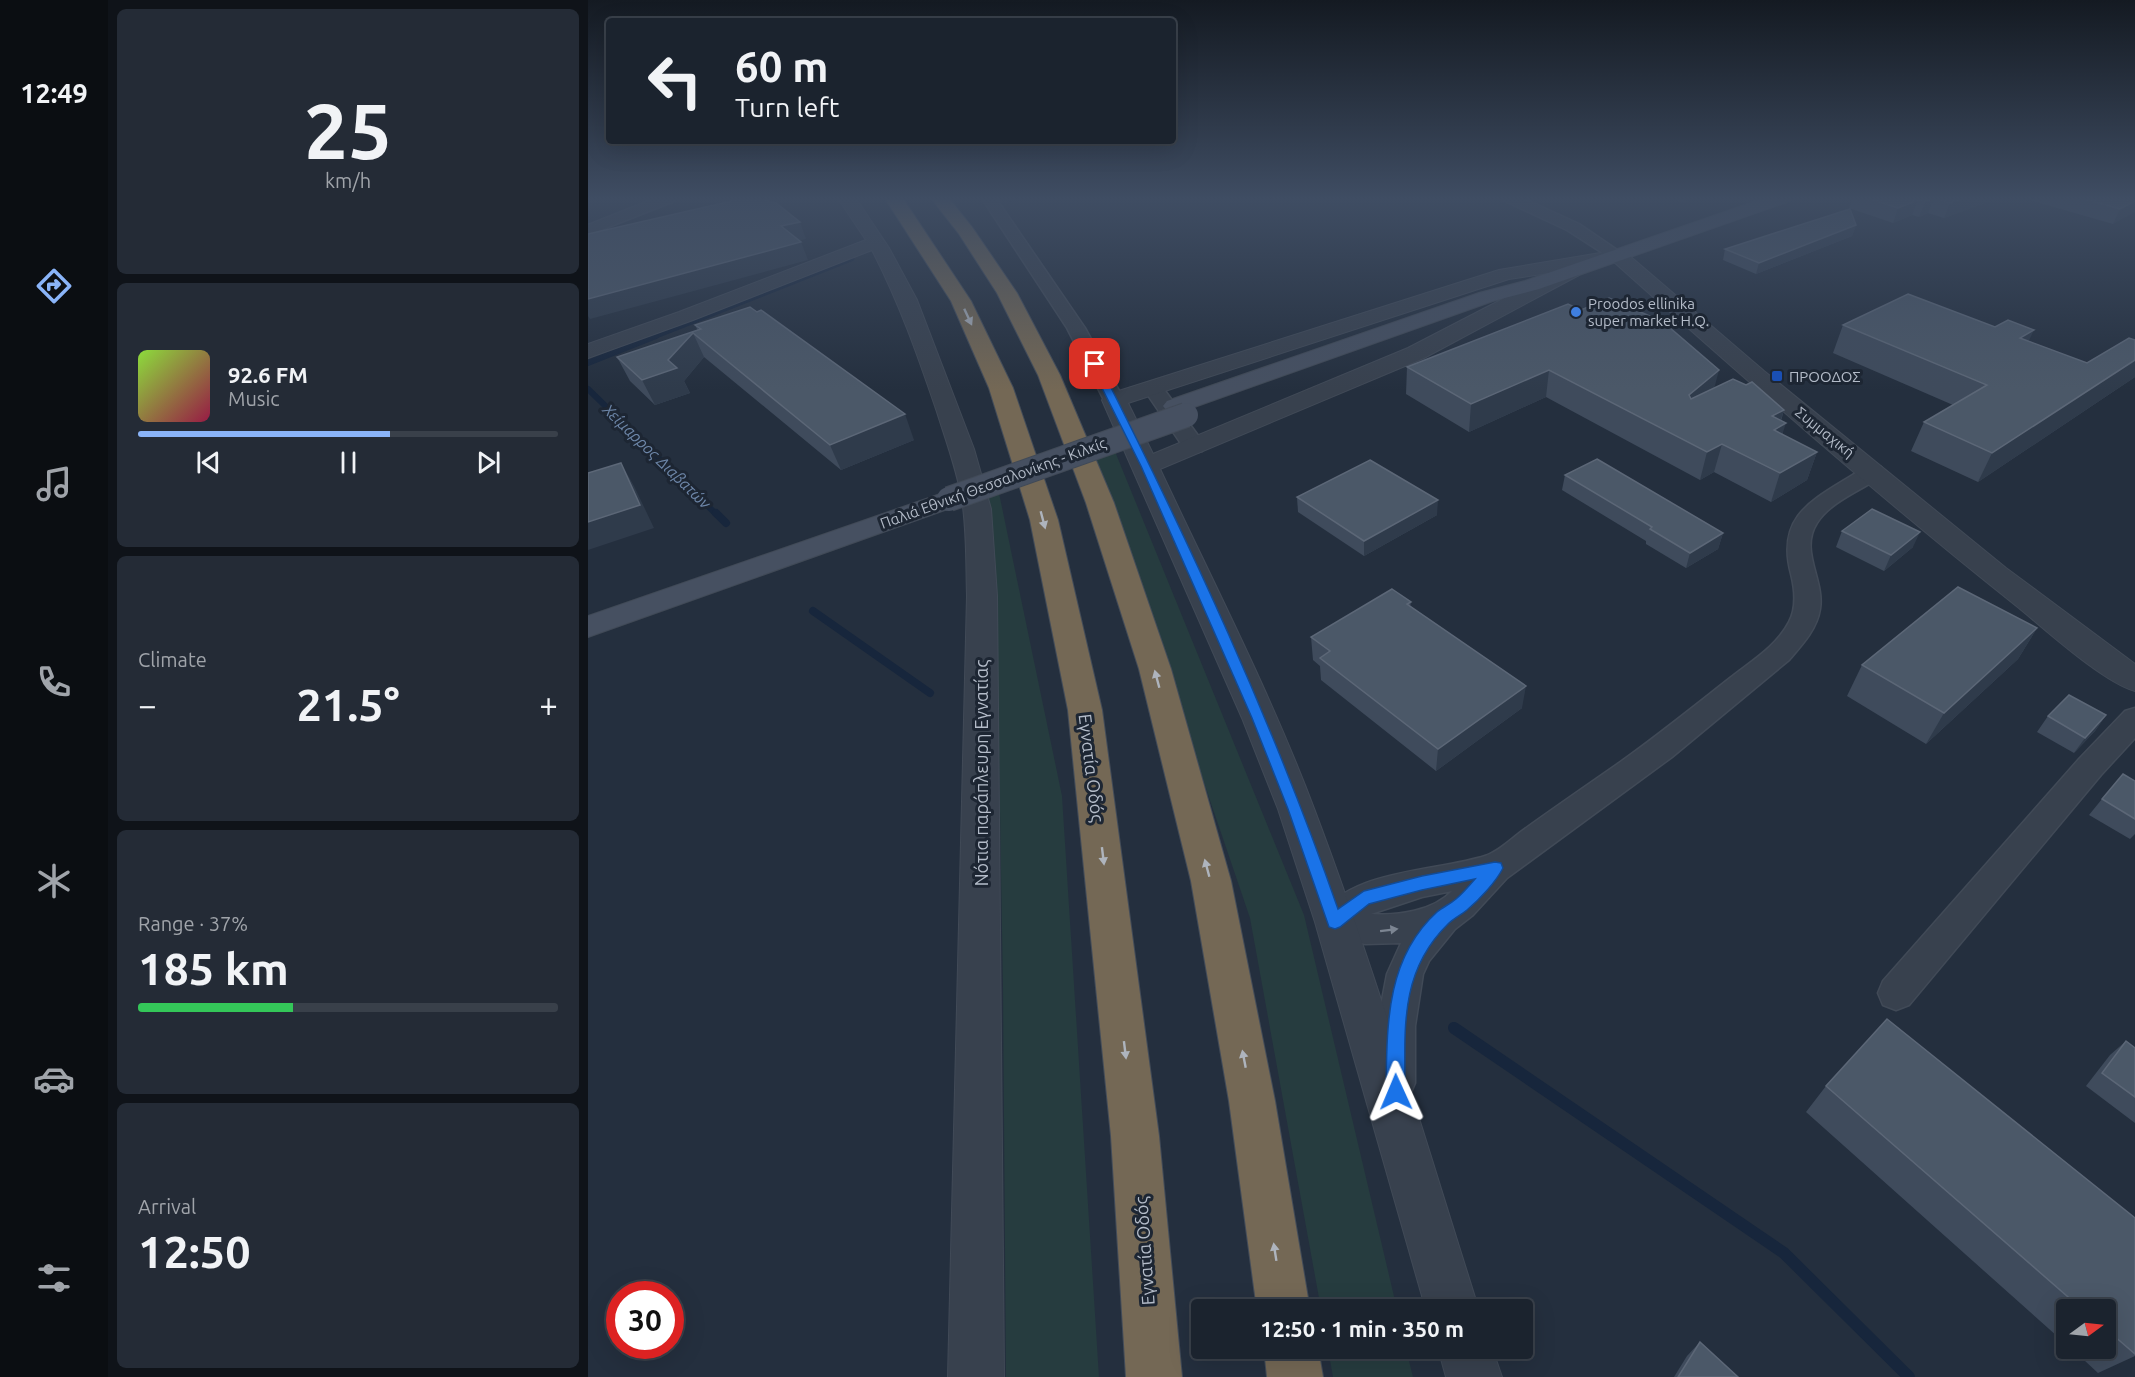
<!DOCTYPE html>
<meta charset="utf-8">
<style>
body{margin:0;font-family:Ubuntu,sans-serif;background:#242b36;color:#f1f3f6;height:100vh;display:flex;flex-direction:column;font-size:22px;white-space:nowrap}
*{box-sizing:border-box;margin:0}
p{font-size:20px;color:#a0a4aa}
.icon{flex:none;width:33px;height:33px;fill:none;stroke:currentColor;stroke-width:2;stroke-linecap:round;stroke-linejoin:round}
.map{position:relative;flex:1;overflow:hidden}
.sheet{display:flex;flex-direction:column;gap:9px;padding:9px;background:#0f1319;width:480px}
.sheet>*{flex:none}
.hud{position:absolute;left:18px;top:18px;width:570px;height:126px;border-radius:6px;box-shadow:0 6px 24px #0002,0 0 0 2px #39404a;background:#1b232e;color:#f1f3f6;overflow:hidden}
.needle{width:39px;rotate:75deg}
.fabs{position:absolute;left:1468px;top:1299px;display:grid;gap:12px}
.fabs a{display:grid;place-items:center;width:60px;height:60px;border-radius:6px;background:#1b232e;box-shadow:0 6px 24px #0002,0 0 0 2px #39404a;font-size:30px}
.speed{position:absolute;left:18px;top:1281px;display:flex;gap:12px;font-size:30px;font-weight:700;text-align:center}
.speed>*{display:grid;place-content:center;width:78px;height:78px;border-radius:50%;background:#1b232e;box-shadow:0 6px 24px #0002,0 0 0 2px #39404a;line-height:1}
.speed .limit{border:9px solid #d22;background:#fff;color:#111}
.pin{position:absolute;display:grid;place-items:center;width:51px;height:51px;color:#fff;margin:-26px;border-radius:12px;box-shadow:0 3px 9px #0006}
.me{position:absolute;width:66px;margin:-33px;rotate:359deg;stroke-linejoin:round;filter:drop-shadow(0 0 4px #0008)}
.turn{display:flex;align-items:center;gap:21px;height:126px;padding:0 30px;font-size:27px}
.turn .icon{width:78px;height:78px;stroke-width:2.5}
.turn b{display:block;font-size:42px;line-height:51px}
.big{font-size:45px;font-weight:600;line-height:1.1}
.sheet .tile{flex:1;display:flex;flex-direction:column;justify-content:center;gap:9px;min-width:0;padding:0 21px;border-radius:9px;background:#242b36}
.sheet .dial{align-items:center;gap:0}
.dial b{font-size:78px;line-height:1}
.song{display:flex;align-items:center;gap:18px}
.cover{width:72px;height:72px;border-radius:9px;background:linear-gradient(135deg,hsl(90 70% 55%),hsl(340 70% 35%))}
.played{height:6px;border-radius:3px;background:linear-gradient(90deg,#8ab4f8 60%,#39404a 60%)}
.keys{display:flex;justify-content:space-around;direction:ltr}
.heat{display:flex;justify-content:space-between;align-items:center;font-size:33px;direction:ltr}
.charge{height:9px;border-radius:4px;background:linear-gradient(90deg,#34c759 37%,#39404a 0)}
.trip{position:absolute;left:603px;top:1299px;width:342px;height:60px;border-radius:6px;background:#1b232e;box-shadow:0 6px 24px #0002,0 0 0 2px #39404a;font-weight:600;line-height:60px;text-align:center}
main{display:flex;flex:1;min-height:0}
.dock{display:flex;flex-direction:column;width:108px;justify-content:space-around;align-items:center;background:#0b0e12;color:#a0a4aa}
.dock .icon{width:42px;height:42px}
.dock .active{color:#8ab4f8}
.dock b{font-size:27px;color:#f1f3f6}
.map>svg:first-child{display:block}
.green{fill:#263c3f}
.lines{fill:none;stroke-linecap:round;stroke-linejoin:round}
.stream-far3{stroke:#17263c;stroke-width:4.5}
.stream-far2{stroke:#17263c;stroke-width:6}
.stream-far1{stroke:#17263c;stroke-width:8}
.stream{stroke:#17263c;stroke-width:12}
.minor-casing{stroke:#414a57;stroke-width:3}
.tertiary-casing{stroke:#414a57;stroke-width:2}
.secondary-casing{stroke:#414a57;stroke-width:2}
.motorway-casing{stroke:#434c59;stroke-width:2}
.minor{fill:#38414e;fill-rule:evenodd}
.tertiary{fill:#38414e;fill-rule:evenodd}
.secondary{fill:#465061;fill-rule:evenodd}
.motorway{fill:#746855;fill-rule:evenodd}
.secondary-bridge-casing{stroke:#414a57;stroke-width:26;stroke-linecap:butt}
.secondary-bridge{stroke:#465061;stroke-width:24}
.wall{fill:#3f4b5c}
.shaded-wall{fill:#2f3b4b}
.building{fill:#4b5868;stroke:#5c6777;stroke-width:1.5}
.oneway{fill:#aeb4bd}
.oneway2{fill:#7c8592}
.route{fill:#1a73e8;stroke:#114b97;stroke-width:1.5}
.shop-dot{fill:#3f7fe0;stroke:#1d2633;stroke-width:2}
.transit-dot{fill:#1a4fb4;stroke:#1d2633;stroke-width:2}
.labels{text-anchor:middle;dominant-baseline:central;stroke-width:6;stroke-linejoin:round;paint-order:stroke}
.far-poi-label{font-size:15px;fill:#b4bcc9;stroke:#1d2633;text-anchor:start}
.far-street-label{font-size:15px;fill:#b4bcc9;stroke:#1d2633}
.far-water-label{font-size:16px;font-style:italic;fill:#6d86a8;stroke:#1d2633}
.street-label{font-size:18px;fill:#b4bcc9;stroke:#1d2633}
</style>
<main>
<nav class="dock">
<b>12:49</b>
<svg class="icon active" aria-label="directions" viewBox="0 0 24 24"><path d="M12 3l9 9-9 9-9-9zM9 14v-3h6M13 9l2 2-2 2"/></svg>
<svg class="icon" aria-label="music" viewBox="0 0 24 24"><path d="M9 18V5l10-2v13"/><circle cx="6" cy="18" r="3"/><circle cx="16" cy="16" r="3"/></svg>
<svg class="icon" aria-label="phone" viewBox="0 0 24 24"><path d="M5 4h4l2 5-3 2q2 4 5 5l2-3 5 2v4C11 20 4 13 5 4z"/></svg>
<svg class="icon" aria-label="climate" viewBox="0 0 24 24"><path d="M12 3v18M4 7l16 10M4 17L20 7"/></svg>
<svg class="icon" aria-label="car" viewBox="0 0 24 24"><path d="M5 17H2v-5l4-1 3-4h7l3 4 3 1v5h-3M9 17h6M6 11h13"/><circle cx="7" cy="17" r="2"/><circle cx="17" cy="17" r="2"/></svg>
<svg class="icon" aria-label="filters" viewBox="0 0 24 24"><path d="M4 7h16M4 17h16"/><circle cx="9" cy="7" r="2"/><circle cx="15" cy="17" r="2"/></svg>
</nav>
<section class="sheet">
<div class="tile dial"><b>25</b><p>km/h</p></div>
<div class="tile">
<div class="song"><i class="cover"></i><div><b>92.6 FM</b><p>Music</p></div></div>
<div class="played"></div>
<div class="keys"><svg class="icon" aria-label="previous" viewBox="0 0 24 24"><path d="M18 5L8 12l10 7zM5 5v14"/></svg><svg class="icon" aria-label="pause" viewBox="0 0 24 24"><path d="M8 5v14M16 5v14"/></svg><svg class="icon" aria-label="next" viewBox="0 0 24 24"><path d="M6 5l10 7-10 7zM19 5v14"/></svg></div>
</div>
<div class="tile"><p>Climate</p>
<div class="heat"><a>−</a><b class="big">21.5°</b><a>+</a></div>
</div>
<div class="tile"><p>Range · 37%</p><b class="big">185 km</b><div class="charge"></div></div>
<div class="tile"><p>Arrival</p><b class="big">12:50</b></div>
</section>
<div class="map">
<svg width="1547" height="1377" viewBox="0 0 1547 1377">
<rect width="100%" height="100%" fill="#242f3e"/>
<g class="green">
<path d="M526,449L716,915L809,1309H733L662,918L505,456Z"/>
<path d="M411,493L474,796L511,1377H418L415,987L408,577L393,500Z"/>
<path d="M740,1349H818L825,1377H745Z"/>
</g>
<g class="lines">
<g class="stream-far3">
<path d="M421,202L434,197"/>
<path d="M64,338L264,259"/>
</g>
<g class="stream-far2">
<path d="M0,363L68,336"/>
<path d="M0,389L129,515"/>
</g>
<g class="stream-far1">
<path d="M128,513L138,523"/>
<path d="M225,611L342,693"/>
</g>
<path class="stream" d="M866,1028L1196,1253L1321,1377"/>
<g class="minor-casing">
<g id="minor">
<path d="M71,197H91L89,200L0,235V225Z"/>
<path d="M393,197H407L497,328L536,400L533,404H519L516,400L479,328Z"/>
<path d="M913,197H932L991,224L1038,256L1030,261L1024,259L979,230L915,200Z"/>
<path d="M565,382L572,384L614,441L617,446L614,451L606,453L598,451L555,388L558,384Z"/>
<path d="M1285,465L1293,467L1296,472L1293,477C1273,490 1242,502 1229,523C1211,551 1237,580 1232,609C1229,629 1214,645 1201,660L1084,757L919,878L885,915L867,929L841,961L835,974L827,1026V1083L821,1097L807,1102L793,1097L787,1083L789,1026L799,974L813,943L777,944L735,933L729,922C755,869 848,872 897,856C910,852 923,839 934,831C966,808 998,786 1031,763C1069,736 1105,707 1142,678C1162,662 1189,646 1201,622C1209,607 1207,590 1203,574C1186,510 1233,497 1277,467ZM864,891C845,911 810,916 783,914L834,897Z"/>
<path d="M1547,708V738L1513,775L1321,1005L1308,1010L1295,1005L1290,993L1295,981L1491,759L1537,711Z"/>
</g>
</g>
<g class="tertiary-casing">
<g id="tertiary">
<path d="M249,197H267L301,248L329,300L386,449L403,509L409,596L416,1377H360L379,596C378,564 379,531 374,500C369,470 358,441 349,412C330,356 311,302 284,250L105,320L0,358V344L91,312L278,240Z"/>
<path d="M1030,250L1037,252L1176,371L1418,568L1547,664V691C1513,681 1456,628 1426,604C1289,495 1157,379 1026,262L992,268L994,271L991,275L836,358L572,469C625,582 683,694 727,811C789,975 838,1143 891,1310H838L727,922L690,809L654,718L514,400L518,395L911,270ZM967,272L820,348L565,454L540,403L921,279Z"/>
<path d="M850,1348H904L914,1377H858Z"/>
</g>
</g>
<g class="secondary-casing">
<g id="secondary">
<path d="M1180,197H1205L1202,201L951,289L905,301L595,411L587,413L579,411L575,406L579,401L891,293L937,281Z"/>
<path d="M361,491L371,493L374,499L371,505L0,637V616Z"/>
</g>
</g>
<g class="motorway-casing">
<g id="motorway">
<path d="M296,197H314L383,301L425,388L470,520L514,710L571,1136L594,1377H538L523,1136L480,710L442,520L401,388L363,301Z"/>
<path d="M342,197H360L384,227L429,293L472,375L526,503L583,669L643,881L687,1101L722,1310H669L641,1101L603,881L551,669L498,503L450,375L409,293L371,234Z"/>
<path d="M676,1348H730L735,1377H679Z"/>
</g>
</g>
<use href="#minor" class="minor"/>
<use href="#tertiary" class="tertiary"/>
<use href="#secondary" class="secondary"/>
<use href="#motorway" class="motorway"/>
<g class="secondary-bridge-casing">
<path id="secondary-bridge" d="M361,499L598,415"/>
</g>
<use href="#secondary-bridge" class="secondary-bridge"/>
</g>
<g class="wall">
<path d="M1081,197H1099L1097,203Z"/>
<path d="M1265,197H1413L1356,218L1340,213L1331,217L1324,215L1305,223L1261,208Z"/>
<path d="M1431,197H1547L1525,224Z"/>
<path d="M1268,225L1264,236L1168,274L1135,260L1137,249Z"/>
<path d="M980,304L1126,388L1196,410L1193,421L1195,435L1229,452L1219,480L1183,502L1126,472L1112,480L958,397L881,432L818,394L819,367Z"/>
<path d="M107,325L326,440L253,470L116,357L96,381L102,393L67,405L42,381L29,357L110,331Z"/>
<path d="M1255,325L1441,341L1499,363L1547,340V377L1390,482L1323,451L1336,422L1365,405L1245,353Z"/>
<path d="M977,475L1135,533L1130,549L1098,568L1058,544V541L974,490Z"/>
<path d="M709,497L849,515L776,556L710,512Z"/>
<path d="M1254,531L1325,547L1296,571L1248,547Z"/>
<path d="M823,602L822,607L934,708L848,771L733,680L732,666L725,660L723,637Z"/>
<path d="M1449,628L1430,659L1338,744L1259,696L1274,665Z"/>
<path d="M1518,715L1507,731L1486,753L1449,732L1460,716Z"/>
<path d="M1547,781V834L1542,839L1501,815L1514,799Z"/>
<path d="M1538,1041L1547,1048V1123L1498,1086L1522,1055Z"/>
<path d="M1238,1086L1547,1218V1356L1510,1373L1483,1348H1518V1310H1479V1345L1218,1112Z"/>
<path d="M1112,1342L1150,1377H1086L1099,1356Z"/>
</g>
<g class="shaded-wall">
<path d="M1379,197H1413L1356,218L1362,203Z"/>
<path d="M1346,198L1340,213L1331,217L1337,202Z"/>
<path d="M1330,200L1324,215L1305,223L1310,208Z"/>
<path d="M1547,201V212L1525,224L1532,209Z"/>
<path d="M212,222L218,239L200,243L193,226Z"/>
<path d="M1268,225L1264,236L1168,274L1171,263Z"/>
<path d="M213,242L220,260L2,319L0,316V299Z"/>
<path d="M1446,330L1433,357L1432,338Z"/>
<path d="M105,333L116,357L96,381L102,393L67,405L54,380L80,360Z"/>
<path d="M1547,360V377L1390,482L1404,453Z"/>
<path d="M961,370L958,397L881,432L883,404Z"/>
<path d="M1131,370L1124,397L1094,423L1101,395Z"/>
<path d="M1196,410L1190,428L1198,423L1189,451L1184,416Z"/>
<path d="M317,414L326,440L253,470L242,445Z"/>
<path d="M1134,444L1126,472L1112,480L1119,452Z"/>
<path d="M1229,452L1219,480L1183,502L1192,473Z"/>
<path d="M33,463L46,486L66,528L0,550V522Z"/>
<path d="M850,500L849,515L776,556V541Z"/>
<path d="M1332,532L1325,547L1296,571L1303,555Z"/>
<path d="M1135,533L1130,549L1098,568L1102,553Z"/>
<path d="M1449,628L1430,659L1338,744L1356,713Z"/>
<path d="M938,686L934,708L848,771L850,749Z"/>
<path d="M1518,715L1507,731L1486,753L1497,738Z"/>
</g>
<g class="building">
<path d="M161,197H166L188,203L212,222L193,226L213,242L0,299V234Z"/>
<path d="M1276,197H1379L1362,203L1346,198L1337,202L1330,200L1310,208Z"/>
<path d="M1489,197H1547V201L1532,209Z"/>
<path d="M1262,209L1268,225L1171,263L1137,249Z"/>
<path d="M1320,294L1407,327L1420,320L1446,330L1432,338L1499,363L1541,338L1547,340V360L1404,453L1336,422L1399,385L1255,325Z"/>
<path d="M1021,298L1075,322L1131,370L1101,395L1103,399L1145,379L1158,385L1164,382L1196,410L1184,416L1198,423L1186,430L1229,452L1192,473L1134,444L1119,452L961,370L883,404L819,367L980,304L993,310Z"/>
<path d="M162,307L169,312L173,310L317,414L242,445L105,333L80,360L89,368L54,380L29,357L113,329L107,325Z"/>
<path d="M1009,459L1135,533L1102,553L1062,529L1064,527L977,475Z"/>
<path d="M782,460L850,500L776,541L709,497Z"/>
<path d="M33,463L52,505L0,522V473Z"/>
<path d="M1284,509L1332,532L1303,555L1254,531Z"/>
<path d="M1370,587L1449,628L1356,713L1274,665Z"/>
<path d="M804,589L823,602L819,604L938,686L850,749L732,658L742,651L723,637Z"/>
<path d="M1481,695L1518,715L1497,738L1460,716Z"/>
<path d="M1535,774L1547,781V819L1514,799Z"/>
<path d="M1299,1019L1547,1218V1354L1518,1329V1310H1495L1238,1086Z"/>
<path d="M1538,1041L1547,1048V1097L1514,1073Z"/>
<path d="M1112,1342L1150,1377H1090Z"/>
</g>
<defs><path id="oneway-solid" d="M-6-.8H1V-3.2L6.5 0L1 3.2V.8H-6Z" transform="scale(1.5)"/></defs>
<g class="oneway">
<use href="#oneway-solid" transform="translate(380 317) rotate(65)"/>
<use href="#oneway-solid" transform="translate(455 520) rotate(75)"/>
<use href="#oneway-solid" transform="translate(569 679) rotate(-105)"/>
<use href="#oneway-solid" transform="translate(515 856) rotate(83)"/>
<use href="#oneway-solid" transform="translate(619 868) rotate(-105)"/>
<use href="#oneway-solid" transform="translate(537 1050) rotate(83)"/>
<use href="#oneway-solid" transform="translate(656 1059) rotate(-101)"/>
<use href="#oneway-solid" transform="translate(687 1252) rotate(-99)"/>
</g>
<use class="oneway2" href="#oneway-solid" transform="translate(801 930) rotate(-7)"/>
<linearGradient id="sky" x2="0" y2="1"><stop stop-color="#141a22"/><stop offset="0.51" stop-color="#3f4d63"/><stop offset="1" stop-color="#3f4d63" stop-opacity="0"/></linearGradient>
<rect width="1547" height="390" fill="url(#sky)"/>
<path class="route" d="M507,361L511,364C601,541 685,722 750,909L776,891L834,876L907,862L913,863L915,868C908,882 891,900 879,910C873,915 866,918 860,924C811,972 817,1029 817,1092L815,1099L808,1102L801,1099L798,1092C799,1028 797,959 849,912C855,907 862,904 868,899C875,893 881,886 887,879L834,890L781,904L752,927L747,929L741,927L700,809L664,718L553,466L502,364Z"/>
<circle class="shop-dot" cx="988" cy="312" r="6"/>
<rect class="transit-dot" x="1183" y="370" width="12" height="12" rx="3"/>
<g class="labels">
<g class="far-poi-label">
<text x="1000" y="303">Proodos ellinika<tspan x="1000" dy="17">super market H.Q.</tspan></text>
<text x="1201" y="376">ΠΡΟΟΔΟΣ</text>
</g>
<g class="far-street-label">
<text transform="translate(1237 432) rotate(39)">Συμμαχική</text>
<text transform="translate(405 483) rotate(-20)">Παλιά Εθνική Θεσσαλονίκης - Κιλκίς</text>
</g>
<g class="far-water-label">
<text transform="translate(69 456) rotate(44)">Χείμαρρος Διαβατών</text>
</g>
<g class="street-label">
<text transform="translate(504 768) rotate(83)">Εγνατία Οδός</text>
<text transform="translate(393 773) rotate(-90)">Νότια παράπλευρη Εγνατίας</text>
<text transform="translate(556 1251) rotate(-94)">Εγνατία Οδός</text>
</g>
</g>
</svg>
<div class="fabs">
<a><svg class="needle" viewBox="-14 -14 28 28"><path d="M0-13l5 13h-10z" fill="#e53935"/><path d="M0 13l5-13h-10z" fill="#a0a4aa"/></svg></a>
</div>
<div class="speed"><div class="limit">30</div></div>
<div class="pin" style="left:507px;top:364px;background:#d93025"><svg class="icon" aria-label="arrive" viewBox="0 0 24 24"><path d="M6 21V4h12l-3 4 3 4H6"/></svg></div>
<svg class="me" style="left:808px;top:1092px" viewBox="-20 -20 40 40"><path d="M0-17L14 15 0 8-14 15z" fill="#1a73e8" stroke="#fff" stroke-width="4"/></svg>
<div class="trip">12:50 · 1 min · 350 m</div>
<div class="hud">
<div class="turn"><svg class="icon" aria-label="left" viewBox="0 0 24 24"><path d="M17 20v-9H6M10 6l-5 5 5 5"/></svg><div><b>60 m</b>Turn left</div></div>
</div>
</div>
</main>
